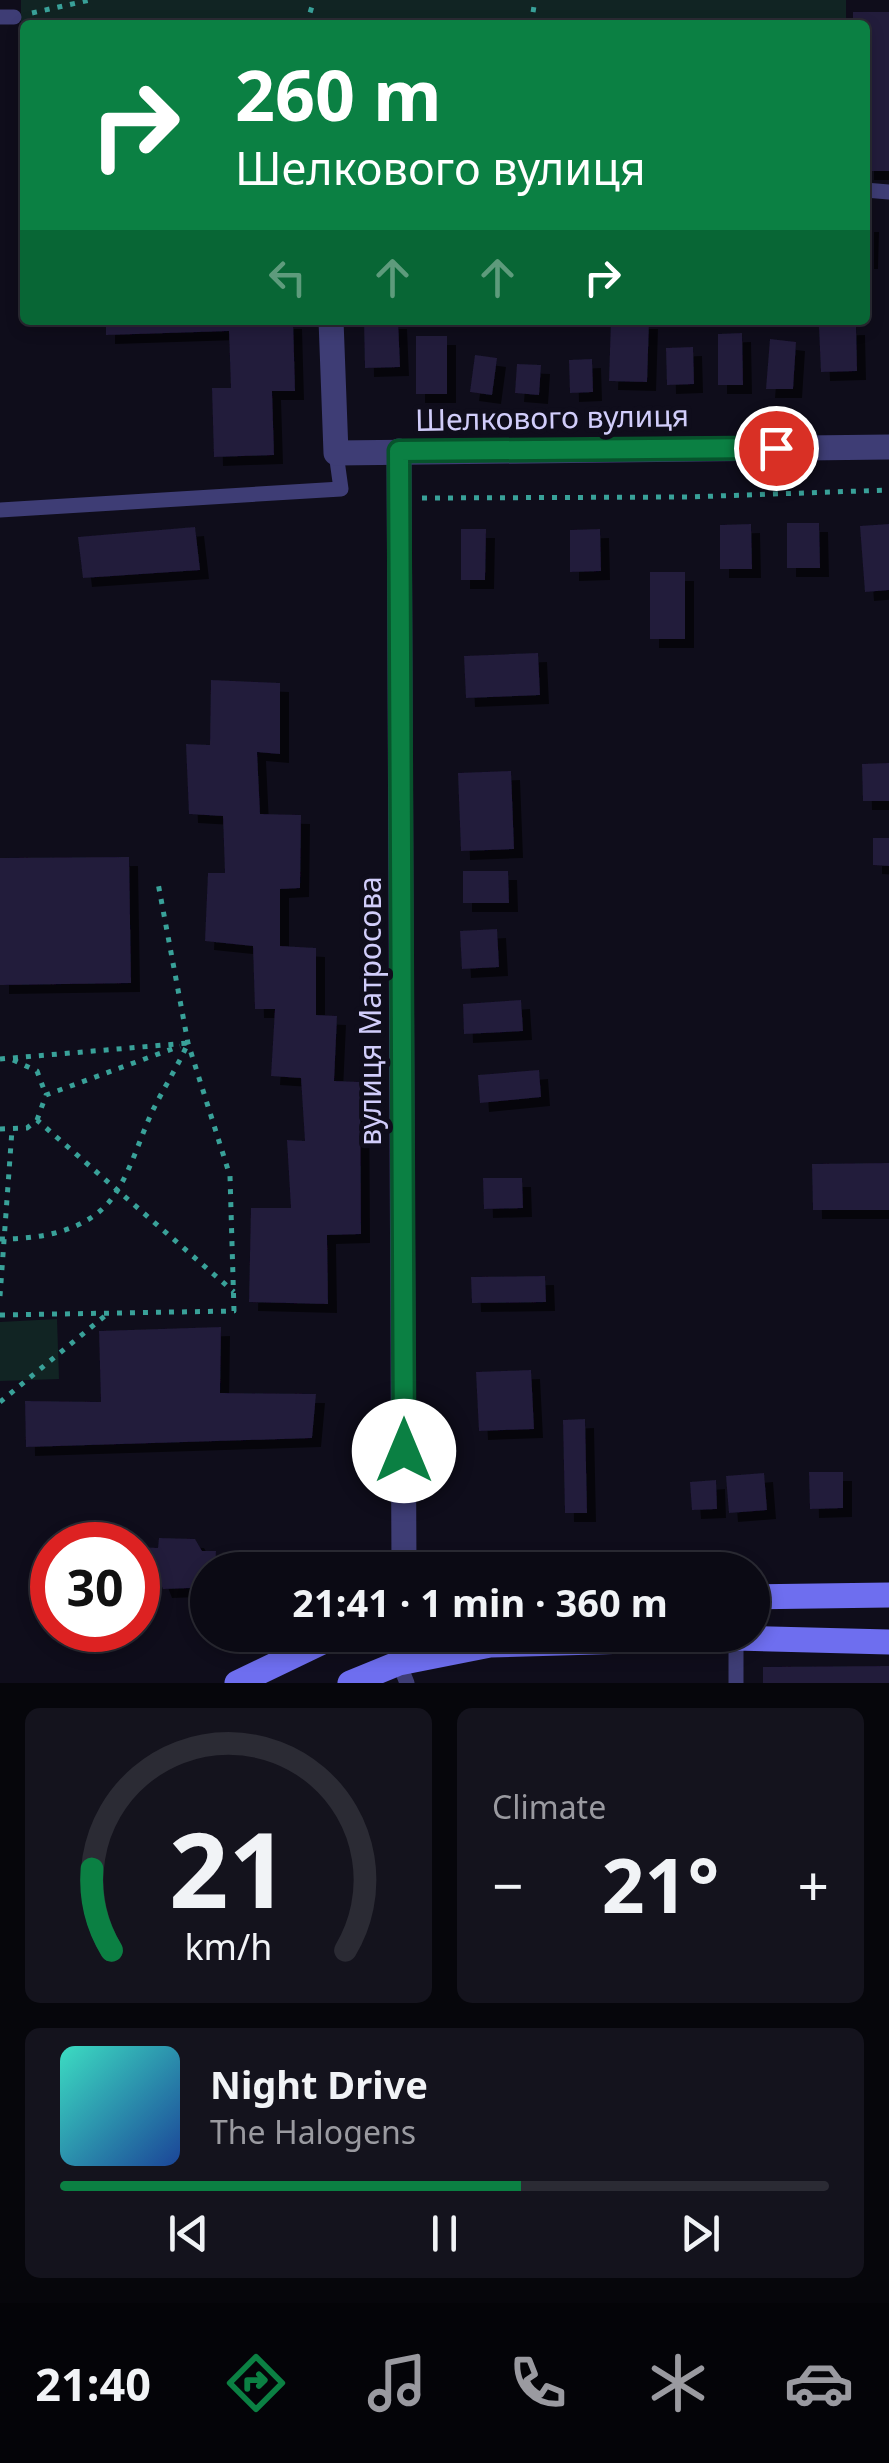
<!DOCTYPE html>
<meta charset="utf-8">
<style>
body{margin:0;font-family:"Noto Sans",sans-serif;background:#14131d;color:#f1f3f6;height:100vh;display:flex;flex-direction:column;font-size:38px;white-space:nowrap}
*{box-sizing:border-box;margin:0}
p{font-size:32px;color:#9a9aa0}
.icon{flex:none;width:55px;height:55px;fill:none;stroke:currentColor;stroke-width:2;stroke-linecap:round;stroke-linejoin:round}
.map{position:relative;height:1683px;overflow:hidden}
.details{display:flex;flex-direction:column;gap:25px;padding:25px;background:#06060b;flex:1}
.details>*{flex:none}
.guide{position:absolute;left:20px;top:20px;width:850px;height:305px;border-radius:10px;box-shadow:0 5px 15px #0003,0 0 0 2px #2b2b34;background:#0b8043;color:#fff;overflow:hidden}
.speed{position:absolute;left:30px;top:1522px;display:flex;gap:20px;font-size:50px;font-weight:700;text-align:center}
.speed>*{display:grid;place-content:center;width:130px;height:130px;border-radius:50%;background:#0b0a14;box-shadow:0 5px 15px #0003,0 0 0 2px #2b2b34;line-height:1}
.speed .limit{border:15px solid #d22;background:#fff;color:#111}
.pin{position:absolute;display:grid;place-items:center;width:85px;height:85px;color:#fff;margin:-42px;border:5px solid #fff;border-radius:50%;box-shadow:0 2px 10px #0007}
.me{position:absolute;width:110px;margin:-55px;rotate:0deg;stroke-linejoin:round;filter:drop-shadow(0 0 8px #0008)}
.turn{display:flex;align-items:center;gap:35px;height:210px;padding:0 50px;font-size:45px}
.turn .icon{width:130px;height:130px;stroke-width:2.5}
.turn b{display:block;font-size:70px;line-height:85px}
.lanes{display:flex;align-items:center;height:95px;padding:0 50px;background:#0003;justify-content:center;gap:50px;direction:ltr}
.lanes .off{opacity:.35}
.big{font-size:75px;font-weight:700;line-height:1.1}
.details .card{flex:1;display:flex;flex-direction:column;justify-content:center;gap:15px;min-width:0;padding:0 35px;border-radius:15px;background:#14131d}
.details .dial{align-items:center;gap:0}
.dial svg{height:260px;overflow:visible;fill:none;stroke:#2b2b34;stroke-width:7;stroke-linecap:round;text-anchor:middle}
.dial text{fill:#f1f3f6;stroke:none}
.song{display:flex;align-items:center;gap:30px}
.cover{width:120px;height:120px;border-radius:15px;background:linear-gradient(135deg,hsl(170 70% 55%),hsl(220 70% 35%))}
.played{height:10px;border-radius:5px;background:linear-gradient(90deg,#0b8043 60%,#2b2b34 60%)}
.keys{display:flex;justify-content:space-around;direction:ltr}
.heat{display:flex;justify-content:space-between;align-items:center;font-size:55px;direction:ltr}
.details .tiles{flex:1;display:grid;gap:25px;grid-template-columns:1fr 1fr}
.card:last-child{grid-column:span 2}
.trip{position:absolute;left:190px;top:1552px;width:580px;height:100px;border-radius:50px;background:#0b0a14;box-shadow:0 5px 15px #0003,0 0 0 2px #2b2b34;font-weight:700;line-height:100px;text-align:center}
.dock{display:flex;height:160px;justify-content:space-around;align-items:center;background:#040408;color:#9a9aa0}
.dock .icon{width:70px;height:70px}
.dock .selected{color:#0b8043}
.dock b{font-size:45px;color:#f1f3f6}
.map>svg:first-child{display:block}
.green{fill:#112423}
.building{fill:#211b3a;filter:url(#shadow)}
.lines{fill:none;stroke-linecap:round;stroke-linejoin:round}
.path{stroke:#39a199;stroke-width:5;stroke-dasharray:5 8;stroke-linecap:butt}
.lane{stroke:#3e3d75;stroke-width:15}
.street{stroke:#3e3d75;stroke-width:25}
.secondary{stroke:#6e6eef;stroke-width:25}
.route-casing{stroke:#07532c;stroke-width:25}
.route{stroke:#0b8043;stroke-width:18}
.labels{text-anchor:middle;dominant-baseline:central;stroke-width:10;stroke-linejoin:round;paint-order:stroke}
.street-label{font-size:30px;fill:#d1cdfa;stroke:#0f0d1b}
</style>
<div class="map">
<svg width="889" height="1683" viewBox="0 0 889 1683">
<defs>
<filter id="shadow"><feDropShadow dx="9" dy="9" stdDeviation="0" flood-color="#0009"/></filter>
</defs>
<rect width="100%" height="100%" fill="#0f0d1b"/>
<g class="green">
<path d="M21,0H846V25H25V94H21Z"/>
<path d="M57,1319L59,1379L0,1381V1322Z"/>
</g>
<g class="building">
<path d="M853,12H889V171H865V25H853Z"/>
<path d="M865,223H870L869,260H865Z"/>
<path d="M106,320H293L295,391H272L274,455L214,457L212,388H231L229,331L106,335Z"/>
<path d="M364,320H398L400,367L365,368Z"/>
<path d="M611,320H649L647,382L609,381Z"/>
<path d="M856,326L857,371L821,372L819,327Z"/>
<path d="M742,333L743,385H718V334Z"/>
<rect x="416" y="336" width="31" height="58"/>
<path d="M770,339L796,342L793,389H766Z"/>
<path d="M693,347L694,384L667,385L666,348Z"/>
<path d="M475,355L497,358L492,395L470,392Z"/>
<path d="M592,359L593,392L570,393L569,360Z"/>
<path d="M517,364L541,365L539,395L515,393Z"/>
<path d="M787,523H819L820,568H787Z"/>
<path d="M751,524L752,569H720V525Z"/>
<path d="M889,524V590L865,592L860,526Z"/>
<path d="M195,527L200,570L83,578L78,537Z"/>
<path d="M461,529H486L485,580H461Z"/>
<path d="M600,529L601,571L570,572V530Z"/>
<rect x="650" y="572" width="35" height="67"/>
<path d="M538,653L540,695L466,698L464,656Z"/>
<path d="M211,680L280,683V754L257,752L260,814L301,815L300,888L280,889V946L316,948V1015L337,1016L334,1081L360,1082L361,1234L327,1235L328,1304L249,1302L251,1208H291L287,1140L305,1141L301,1078L271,1076L275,1009H255L253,946L205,941L208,873H225L223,816L189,814L186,744L210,745Z"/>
<path d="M889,763V801H863L862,764Z"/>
<path d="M511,771L514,849L461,851L458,773Z"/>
<path d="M873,838H889V866L873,865Z"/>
<path d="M129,857L131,983L0,985V858Z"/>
<path d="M463,871H508L509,903H463Z"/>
<path d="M497,929L499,967L462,969L460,931Z"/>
<path d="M521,1000L523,1031L464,1034L463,1004Z"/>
<path d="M539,1070L541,1097L480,1103L478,1075Z"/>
<path d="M889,1163V1210H813L812,1164Z"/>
<path d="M483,1178H522L523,1208L484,1209Z"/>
<path d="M545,1276L546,1302L472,1303L471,1277Z"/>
<path d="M221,1327L220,1393L316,1394L312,1438L26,1447L25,1401L101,1402L99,1331Z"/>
<path d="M531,1370L534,1429L479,1431L476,1372Z"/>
<path d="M585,1419L587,1513H565L563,1420Z"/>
<path d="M809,1472H843V1508L810,1509Z"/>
<path d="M764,1473L767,1510L729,1513L726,1476Z"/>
<path d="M716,1480L717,1509L692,1510L690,1482Z"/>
<path d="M159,1538L195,1539L202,1551H216L215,1570H208V1577H202L190,1588L163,1589L158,1576L138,1577V1547L158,1548Z"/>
<path d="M889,1666V1683H763V1667Z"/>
</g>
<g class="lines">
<g class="path">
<path d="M32,13L90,0"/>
<path d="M311,25L309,16L314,0"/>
<path d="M531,25L535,0"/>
<path d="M422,498L688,497L889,490"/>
<path d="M0,1059L188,1043"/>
<path d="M13,1060L37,1071L46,1095"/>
<path d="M37,1120L46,1095L180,1046"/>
<path d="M0,1129L27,1128L37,1120L234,1292"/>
<path d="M0,1239C42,1239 93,1231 117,1191C132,1167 140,1138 152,1112C163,1089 177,1068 188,1043"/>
<path d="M0,1296L12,1130"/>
<path d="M0,1315L234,1311L230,1176L188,1043L158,883"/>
<path d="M0,1402L106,1315"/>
</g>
<g class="lane">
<path d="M0,17H14"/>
<path d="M865,190L889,192"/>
<path d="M0,510L341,489L336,453"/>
<path d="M736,1638V1683"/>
<path d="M399,1663L407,1683"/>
</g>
<g class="street">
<path d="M331,320L336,453L889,447"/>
<path d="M399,451L404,1570"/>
</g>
<g class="secondary">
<path d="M752,1597L889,1595"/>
<path d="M237,1683L337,1635"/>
<path d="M350,1683L399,1663L490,1645L736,1638L889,1642"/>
</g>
</g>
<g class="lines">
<g class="route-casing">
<path id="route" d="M404,1451L399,451L776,448"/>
</g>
<use href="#route" class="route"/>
</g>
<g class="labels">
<g class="street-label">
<text transform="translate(552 417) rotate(-1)">Шелкового вулиця</text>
<text transform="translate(369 1011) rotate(-90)">вулиця Матросова</text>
</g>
</g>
</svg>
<div class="speed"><div class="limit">30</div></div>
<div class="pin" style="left:776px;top:448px;background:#d93025"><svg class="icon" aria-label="arrive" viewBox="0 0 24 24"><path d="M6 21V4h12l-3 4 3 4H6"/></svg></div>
<svg class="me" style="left:404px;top:1451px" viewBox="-20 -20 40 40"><circle r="19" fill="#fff"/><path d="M0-13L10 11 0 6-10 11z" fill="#0b8043"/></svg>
<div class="trip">21:41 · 1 min · 360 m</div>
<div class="guide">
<div class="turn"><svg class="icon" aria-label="right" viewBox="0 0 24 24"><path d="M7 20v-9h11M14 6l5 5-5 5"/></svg><div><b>260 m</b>Шелкового вулиця</div></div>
<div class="lanes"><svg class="icon off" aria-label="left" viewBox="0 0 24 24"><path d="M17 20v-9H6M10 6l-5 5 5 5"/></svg><svg class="icon off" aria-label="ahead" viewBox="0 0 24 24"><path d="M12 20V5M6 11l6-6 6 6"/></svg><svg class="icon off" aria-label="ahead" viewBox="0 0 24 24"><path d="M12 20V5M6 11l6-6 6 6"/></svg><svg class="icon" aria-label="right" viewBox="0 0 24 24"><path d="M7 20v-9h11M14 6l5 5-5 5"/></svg></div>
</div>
</div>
<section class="details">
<div class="tiles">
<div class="card dial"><svg viewBox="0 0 100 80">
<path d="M14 69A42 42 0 1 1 86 69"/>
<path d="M14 69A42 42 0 0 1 8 44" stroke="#0b8043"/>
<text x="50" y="56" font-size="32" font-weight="700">21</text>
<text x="50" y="72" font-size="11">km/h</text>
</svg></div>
<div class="card"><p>Climate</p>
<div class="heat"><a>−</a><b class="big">21°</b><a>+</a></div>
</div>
<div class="card">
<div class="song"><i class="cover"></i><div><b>Night Drive</b><p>The Halogens</p></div></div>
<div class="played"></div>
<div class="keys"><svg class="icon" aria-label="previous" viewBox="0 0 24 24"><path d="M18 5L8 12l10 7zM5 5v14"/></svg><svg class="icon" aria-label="pause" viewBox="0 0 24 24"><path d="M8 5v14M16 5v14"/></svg><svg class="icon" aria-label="next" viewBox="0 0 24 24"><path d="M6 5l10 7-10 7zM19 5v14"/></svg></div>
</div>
</div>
</section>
<nav class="dock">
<b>21:40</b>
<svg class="icon selected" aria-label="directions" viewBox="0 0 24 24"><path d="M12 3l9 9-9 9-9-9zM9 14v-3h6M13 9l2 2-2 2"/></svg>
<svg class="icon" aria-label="music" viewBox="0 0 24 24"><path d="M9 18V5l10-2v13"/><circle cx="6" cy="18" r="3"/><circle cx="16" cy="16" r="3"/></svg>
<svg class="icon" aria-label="phone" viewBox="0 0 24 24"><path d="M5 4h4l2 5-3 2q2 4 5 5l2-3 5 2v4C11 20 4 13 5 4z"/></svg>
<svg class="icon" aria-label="climate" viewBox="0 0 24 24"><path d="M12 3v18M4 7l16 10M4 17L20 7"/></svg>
<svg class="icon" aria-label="car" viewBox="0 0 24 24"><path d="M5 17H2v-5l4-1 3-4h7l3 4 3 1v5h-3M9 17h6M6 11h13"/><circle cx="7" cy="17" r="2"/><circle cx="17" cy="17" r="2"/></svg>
</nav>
